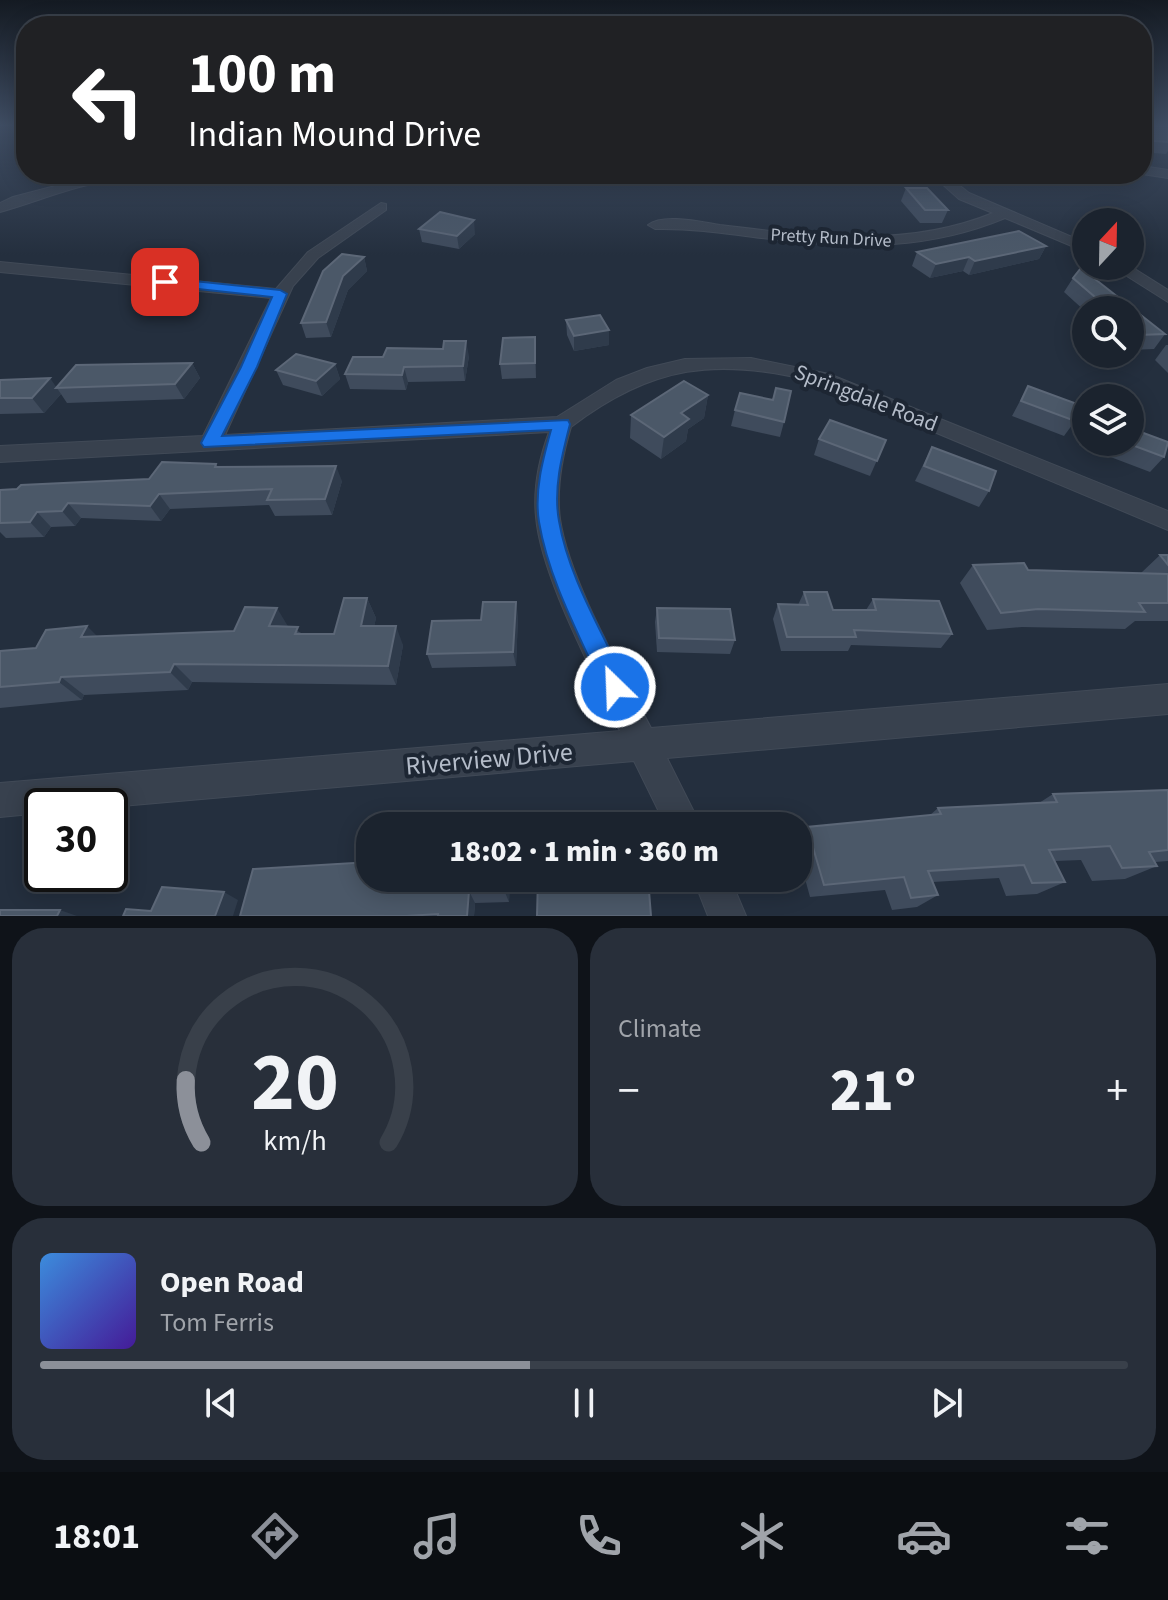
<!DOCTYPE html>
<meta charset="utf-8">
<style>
body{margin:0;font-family:"Source Sans 3",sans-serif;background:#282f3a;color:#f1f3f6;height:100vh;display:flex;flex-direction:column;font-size:30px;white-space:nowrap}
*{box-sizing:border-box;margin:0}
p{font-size:26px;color:#a0a4aa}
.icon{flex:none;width:44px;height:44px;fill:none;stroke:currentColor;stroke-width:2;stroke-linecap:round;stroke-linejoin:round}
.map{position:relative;height:916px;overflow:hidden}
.panel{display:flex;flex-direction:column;gap:12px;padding:12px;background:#0f1319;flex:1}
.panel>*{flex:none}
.hud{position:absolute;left:16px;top:16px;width:1136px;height:168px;border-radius:32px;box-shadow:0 4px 20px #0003,0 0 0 2px #39404a;background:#202124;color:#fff;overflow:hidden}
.needle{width:52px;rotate:22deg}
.tools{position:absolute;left:1072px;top:208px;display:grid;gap:16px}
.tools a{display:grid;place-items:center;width:72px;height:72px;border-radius:50%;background:#1b232e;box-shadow:0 4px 20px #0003,0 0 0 2px #39404a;font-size:40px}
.speed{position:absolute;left:24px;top:788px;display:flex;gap:16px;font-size:40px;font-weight:700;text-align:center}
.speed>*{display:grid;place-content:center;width:104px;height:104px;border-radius:50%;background:#1b232e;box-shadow:0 4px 20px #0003,0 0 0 2px #39404a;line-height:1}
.speed .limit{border:4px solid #111;border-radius:12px;background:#fff;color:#111}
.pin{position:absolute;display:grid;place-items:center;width:68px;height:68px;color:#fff;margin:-34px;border-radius:16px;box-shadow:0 4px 12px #0006}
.me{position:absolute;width:88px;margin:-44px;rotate:336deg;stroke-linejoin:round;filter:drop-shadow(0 0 6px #0008)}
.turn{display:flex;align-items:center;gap:28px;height:168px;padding:0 40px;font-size:36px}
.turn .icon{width:104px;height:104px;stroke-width:2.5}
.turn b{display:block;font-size:56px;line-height:68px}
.big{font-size:60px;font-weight:800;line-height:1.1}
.panel .widget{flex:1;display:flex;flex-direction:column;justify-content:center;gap:12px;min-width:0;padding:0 28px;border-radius:32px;background:#282f3a}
.panel .dial{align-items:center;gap:0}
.dial svg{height:208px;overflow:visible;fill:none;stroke:#39404a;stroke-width:7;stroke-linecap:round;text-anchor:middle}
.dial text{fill:#f1f3f6;stroke:none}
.song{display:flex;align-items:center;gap:24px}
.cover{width:96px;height:96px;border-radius:12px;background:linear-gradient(135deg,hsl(210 70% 55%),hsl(260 70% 35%))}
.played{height:8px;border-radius:4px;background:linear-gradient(90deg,#8c9099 45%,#39404a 45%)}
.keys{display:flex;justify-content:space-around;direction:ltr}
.heat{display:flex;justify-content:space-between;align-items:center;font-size:44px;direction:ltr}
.panel .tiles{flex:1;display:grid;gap:12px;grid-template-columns:1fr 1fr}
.widget:last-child{grid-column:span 2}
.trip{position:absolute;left:356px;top:812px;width:456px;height:80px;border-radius:32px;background:#1b232e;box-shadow:0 4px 20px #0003,0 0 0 2px #39404a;font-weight:800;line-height:80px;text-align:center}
.tabs{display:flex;height:128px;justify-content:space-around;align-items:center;background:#0b0e12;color:#a0a4aa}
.tabs .icon{width:56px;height:56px}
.tabs .active{color:#8c9099}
.tabs b{font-size:36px;color:#f1f3f6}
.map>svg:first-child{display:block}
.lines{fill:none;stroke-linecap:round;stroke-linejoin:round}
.minor-casing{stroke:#414a57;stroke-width:2}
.minor{fill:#38414e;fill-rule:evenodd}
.wall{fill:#3f4b5c}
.shaded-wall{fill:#2f3b4b}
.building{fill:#4b5868;stroke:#5c6777;stroke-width:2}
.route{fill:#1a73e8;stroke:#114b97;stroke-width:2}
.labels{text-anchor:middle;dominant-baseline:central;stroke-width:8;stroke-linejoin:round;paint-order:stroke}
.far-street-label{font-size:18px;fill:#b4bcc9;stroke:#1d2633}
.street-label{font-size:22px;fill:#b4bcc9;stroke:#1d2633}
.near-street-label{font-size:26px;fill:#b4bcc9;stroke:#1d2633}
</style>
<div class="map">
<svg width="1168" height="916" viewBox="0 0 1168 916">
<rect width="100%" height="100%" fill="#242f3e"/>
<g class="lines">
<g class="minor-casing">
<g id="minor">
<path d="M1142,166L1168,170V178L1142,174Z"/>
<path d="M101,174H254L257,177C236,192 175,179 148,179C86,178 56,196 0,212V203L13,197Z"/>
<path d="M931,174H945L969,193L1086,243V252L1005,218C931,249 856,249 777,240C736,235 696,228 655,229L648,225C663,213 701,222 720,225C812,236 905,249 993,213L959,199Z"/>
<path d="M381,203L386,204V210L318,258L293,286L225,435L557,417L616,380L647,368L685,359L751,358L829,374L1168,511V530L815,382C718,357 652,365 571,427C562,457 556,488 560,519C569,580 622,671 651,728L1168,684V714L667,758L701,826H666L634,761L110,807L42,806V813L0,817V783L620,731C594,673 541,577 536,517C533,488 539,459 549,432L0,462V446L203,436L271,298L0,272V262L276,289L308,252Z"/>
<path d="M1111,266H1130L1168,290V302Z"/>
<path d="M693,878H730L746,916H708Z"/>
</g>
</g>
<use href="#minor" class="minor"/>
</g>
<g class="wall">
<path d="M1142,126H1168V151L1166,154L1142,152Z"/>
<path d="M906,188L948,210L942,223H920L901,201Z"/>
<path d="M419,229L475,234L459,249L422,242Z"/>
<path d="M1046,246L1039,259L969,275L963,271L930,278L912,266L917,252Z"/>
<path d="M364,257L367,271L348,290L331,337L306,338L301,323Z"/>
<path d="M1081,268L1165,334L1154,349L1130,350V310H1086V312L1064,292L1073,278Z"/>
<path d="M566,320L609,330V345L574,351L567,335Z"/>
<path d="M535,337L536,378L502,379L500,364Z"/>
<path d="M1166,345H1168V373L1155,360Z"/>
<path d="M469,356L465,381L408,382L406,390L350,389L345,374L383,357Z"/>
<path d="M192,363L200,378L184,399L67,403L61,394L44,413L0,414V380L57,387Z"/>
<path d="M335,364L340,379L322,396L283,385L276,370Z"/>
<path d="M1028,386L1075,421L1064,436L1012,416Z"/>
<path d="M708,395L704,418L688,429L686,441L661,459L630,438L631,415Z"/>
<path d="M735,410L784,422L780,437L731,426Z"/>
<path d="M1086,429V442H1130L1164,457L1150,472L1079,445Z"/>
<path d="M819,439L886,440L870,476L814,455Z"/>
<path d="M932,447L989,491L979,507L915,481Z"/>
<path d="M216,464L218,467L342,481L332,515L275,516L269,505L170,509L161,521L81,518L75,526L51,527L44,537L6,538L0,532V490L149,479Z"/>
<path d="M1160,555H1168V621H1135L1125,629L1022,627L987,630L960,583L973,565L1028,570L1141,573Z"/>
<path d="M804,592L833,610H866L873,599L952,634L941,648L851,645L848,651H781L773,619L778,604L798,605Z"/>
<path d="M367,598L376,618L374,626L403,645L396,685L192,682L188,690L84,695L82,700L0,708V651L36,648L97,636L234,631L288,626L303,634H334Z"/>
<path d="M657,608L735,640L730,654L657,652L655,622Z"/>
<path d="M518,616L516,666L432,668L427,654L481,620Z"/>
<path d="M1168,790V861L1155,862L1157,866L1125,879L1092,881L1081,860L1055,861L1065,882L1037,894L1006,896L999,878L933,882L938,895L917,907L892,910L885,890L810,897L798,853V838L807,827L929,816L938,808L1039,803L1053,794Z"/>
<path d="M370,878H510L509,902L475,903L474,916H240Z"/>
</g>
<g class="shaded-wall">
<path d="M474,220L475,234L459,249L457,236Z"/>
<path d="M1046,246L1039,259L969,275L975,261Z"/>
<path d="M364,257L367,271L348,290L331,337L326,322L343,276Z"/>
<path d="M969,257L963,271L930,278L936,264Z"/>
<path d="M609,330V345L574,351V336Z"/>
<path d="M466,341L469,356L465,381L463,366Z"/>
<path d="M192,363L200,378L184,399L175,384Z"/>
<path d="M335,364L340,379L322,396L316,381Z"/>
<path d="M404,367L408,382L406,390L402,375Z"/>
<path d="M50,378L61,394L44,413L32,398Z"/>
<path d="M708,395L704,418L688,429L686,441L661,459L664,437L681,413Z"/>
<path d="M336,466L342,481L332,515L325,499Z"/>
<path d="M159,494L170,509L161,521L150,506Z"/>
<path d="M68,503L81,518L75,526L62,511Z"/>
<path d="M37,512L51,527L44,537L30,522Z"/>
<path d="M367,598L376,618L370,646L361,626Z"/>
<path d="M516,602L518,616L516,666L513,652Z"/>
<path d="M277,608L289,628L269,626Z"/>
<path d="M87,626L107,646L81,637Z"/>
<path d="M396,626L403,645L396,685L388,666Z"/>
<path d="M174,664L192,682L188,690L170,672Z"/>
<path d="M61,677L84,695L82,700L59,682Z"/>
<path d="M505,878H510L509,902L504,890Z"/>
<path d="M469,891L475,903L474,916H467Z"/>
<path d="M224,892L238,900L233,916H215Z"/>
<path d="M60,910L77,916H57Z"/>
</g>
<g class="building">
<path d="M1142,126H1168V142L1142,140Z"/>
<path d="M906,188H927L948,210H925Z"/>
<path d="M440,212L474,220L457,236L419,229Z"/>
<path d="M1019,231L1046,246L975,261L969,257L936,264L917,252Z"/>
<path d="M342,254L364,257L343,276L326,322L301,323L323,271Z"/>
<path d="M1081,268L1165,334L1138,335L1130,328V310H1110L1073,278Z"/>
<path d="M600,315L609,330L574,336L566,320Z"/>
<path d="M535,337V363L500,364L503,338Z"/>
<path d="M444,341H466L463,366L404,367L402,375L345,374L353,357H383L387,348L443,349Z"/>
<path d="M296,354L335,364L316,381L276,370Z"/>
<path d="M192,363L175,384L56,388L76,365Z"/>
<path d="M50,378L32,398H0V380Z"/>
<path d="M684,381L708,395L681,413L689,419L664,437L631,415Z"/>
<path d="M1028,386L1080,405L1075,421L1021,401Z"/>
<path d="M776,388L791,391L784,422L735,410L740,393L773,400Z"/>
<path d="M830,420L886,440L877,461L819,439Z"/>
<path d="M1130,428L1168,442L1164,457L1124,442H1130Z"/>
<path d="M932,447L996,471L989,491L924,466Z"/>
<path d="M162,462L216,464L215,467L336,466L325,499L267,500L272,489L159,494L150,506L68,503L62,511L37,512L30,522L0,523V490L17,489L21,485L149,479Z"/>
<path d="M1160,555H1168V565Z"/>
<path d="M1024,563L1028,570L1168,574V603H1139L1145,612L1038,609L1001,613L973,565Z"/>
<path d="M804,592H827L833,610H876L873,599L939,601L952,634L854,630L856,637H787L778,604L808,605Z"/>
<path d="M344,598H367L361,626H396L388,666L174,664L170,672L61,677L59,682L0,687V651L36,648L46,630L87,626L81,637L234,631L245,607L277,608L269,626L298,627L295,634H334Z"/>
<path d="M483,602H516L513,652L427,654L432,621L481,620Z"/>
<path d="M657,608L730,609L735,640L659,638Z"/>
<path d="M1168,790V850L1149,852L1157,866L1122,868L1110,846L1049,850L1065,882L1032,883L1024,865L928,871L938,895L911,898L904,877L824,885L807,827L941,814L938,808L1057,802L1053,794Z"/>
<path d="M370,862V878H505L504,890L469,891L467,916H438V914L406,916H240L253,869Z"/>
<path d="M538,878H648L651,916H537Z"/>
<path d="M162,887L224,892L215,916H123L126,909L151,911Z"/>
<path d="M0,910H60L57,916H0Z"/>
</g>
<linearGradient id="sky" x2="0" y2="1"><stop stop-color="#141a22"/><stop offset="0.49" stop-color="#3f4d63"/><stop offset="1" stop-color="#3f4d63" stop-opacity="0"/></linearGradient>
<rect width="1168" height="255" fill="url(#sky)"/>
<path class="route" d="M165,278L280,290L287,294L257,367L222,436L568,420L570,424C562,455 553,489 559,521C569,580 604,633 627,687L624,695L615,698L606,695C582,640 549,582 539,522C534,491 543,459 551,430L204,447L201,443L241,367L272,297L161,285L159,282Z"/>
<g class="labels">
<g class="far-street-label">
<text transform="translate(831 238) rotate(3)">Pretty Run Drive</text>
</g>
<g class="street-label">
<text transform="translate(866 398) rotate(21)">Springdale Road</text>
</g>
<g class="near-street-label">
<text transform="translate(489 759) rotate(-5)">Riverview Drive</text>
</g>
</g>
</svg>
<div class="tools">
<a><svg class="needle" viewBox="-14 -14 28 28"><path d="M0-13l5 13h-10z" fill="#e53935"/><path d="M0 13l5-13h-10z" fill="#a0a4aa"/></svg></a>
<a><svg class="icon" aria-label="search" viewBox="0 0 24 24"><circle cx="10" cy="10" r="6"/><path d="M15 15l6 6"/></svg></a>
<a><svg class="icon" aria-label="layers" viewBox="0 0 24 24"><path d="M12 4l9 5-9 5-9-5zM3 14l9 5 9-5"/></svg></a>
</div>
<div class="speed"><div class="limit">30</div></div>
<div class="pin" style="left:165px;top:282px;background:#d93025"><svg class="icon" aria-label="arrive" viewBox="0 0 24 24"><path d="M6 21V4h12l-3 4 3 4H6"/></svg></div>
<svg class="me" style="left:615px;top:687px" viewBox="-20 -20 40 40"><circle r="17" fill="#1a73e8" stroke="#fff" stroke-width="3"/><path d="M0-11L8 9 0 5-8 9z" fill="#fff"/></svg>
<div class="trip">18:02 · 1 min · 360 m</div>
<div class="hud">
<div class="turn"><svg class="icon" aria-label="left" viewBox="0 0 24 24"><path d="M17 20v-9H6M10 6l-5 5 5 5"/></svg><div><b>100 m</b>Indian Mound Drive</div></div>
</div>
</div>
<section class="panel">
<div class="tiles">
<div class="widget dial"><svg viewBox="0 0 100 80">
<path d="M14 69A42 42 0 1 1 86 69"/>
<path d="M14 69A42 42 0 0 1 8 45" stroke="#8c9099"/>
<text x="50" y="56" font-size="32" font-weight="700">20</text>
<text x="50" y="72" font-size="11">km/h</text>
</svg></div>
<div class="widget"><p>Climate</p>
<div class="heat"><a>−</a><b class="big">21°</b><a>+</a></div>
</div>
<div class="widget">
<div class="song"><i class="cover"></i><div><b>Open Road</b><p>Tom Ferris</p></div></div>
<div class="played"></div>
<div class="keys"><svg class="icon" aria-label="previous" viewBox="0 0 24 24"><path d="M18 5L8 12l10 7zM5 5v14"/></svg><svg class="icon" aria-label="pause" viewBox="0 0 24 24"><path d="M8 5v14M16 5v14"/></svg><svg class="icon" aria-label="next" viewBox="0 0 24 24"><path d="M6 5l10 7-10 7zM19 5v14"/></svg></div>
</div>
</div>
</section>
<nav class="tabs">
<b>18:01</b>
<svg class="icon active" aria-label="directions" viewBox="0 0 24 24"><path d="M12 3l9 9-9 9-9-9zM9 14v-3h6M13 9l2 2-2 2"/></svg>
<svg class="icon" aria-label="music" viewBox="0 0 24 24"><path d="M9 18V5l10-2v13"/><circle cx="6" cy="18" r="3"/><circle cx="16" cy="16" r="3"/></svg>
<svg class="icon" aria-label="phone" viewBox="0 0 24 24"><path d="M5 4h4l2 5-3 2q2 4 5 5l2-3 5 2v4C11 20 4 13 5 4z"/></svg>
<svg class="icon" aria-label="climate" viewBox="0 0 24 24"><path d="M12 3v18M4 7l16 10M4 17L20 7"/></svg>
<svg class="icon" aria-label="car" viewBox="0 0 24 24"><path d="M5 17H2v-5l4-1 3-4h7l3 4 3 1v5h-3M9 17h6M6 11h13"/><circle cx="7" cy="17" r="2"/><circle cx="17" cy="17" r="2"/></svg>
<svg class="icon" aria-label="filters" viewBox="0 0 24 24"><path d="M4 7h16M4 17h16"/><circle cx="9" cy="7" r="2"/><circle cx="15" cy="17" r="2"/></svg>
</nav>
